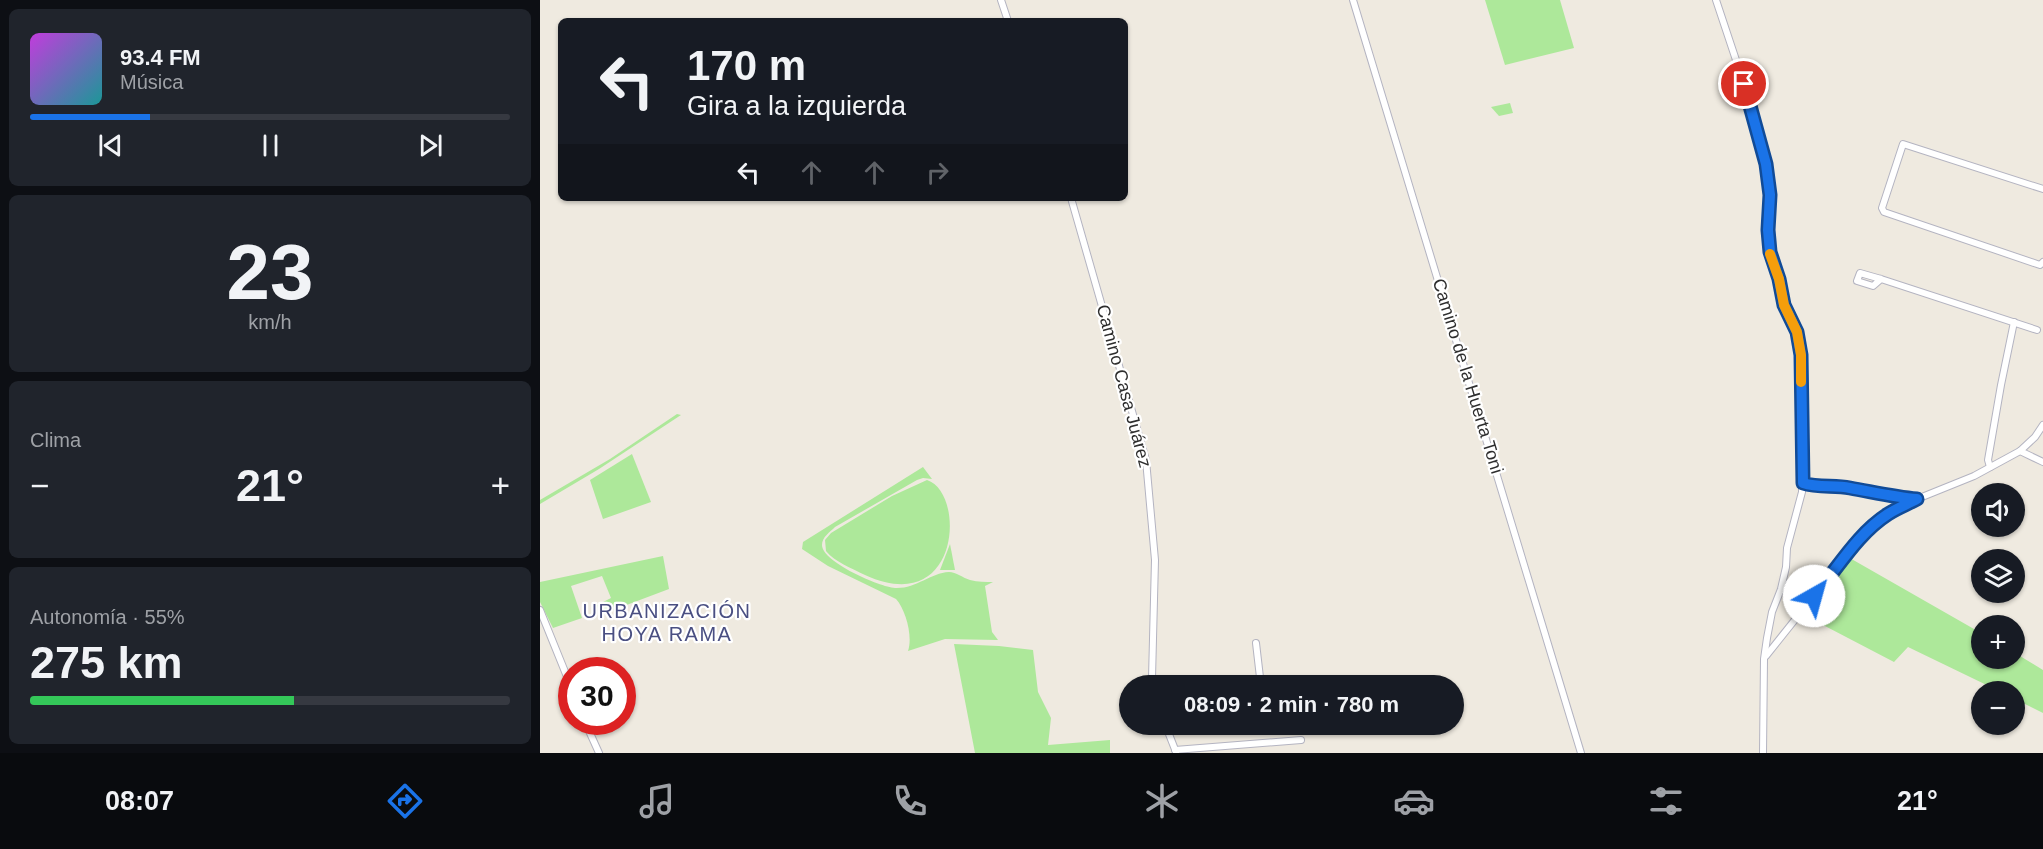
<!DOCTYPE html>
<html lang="es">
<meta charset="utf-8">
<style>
body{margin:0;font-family:Arial,sans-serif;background:#20242c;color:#f1f3f6;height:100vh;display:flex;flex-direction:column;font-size:22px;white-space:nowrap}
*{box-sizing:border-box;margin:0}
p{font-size:20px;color:#9ea1a6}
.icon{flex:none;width:33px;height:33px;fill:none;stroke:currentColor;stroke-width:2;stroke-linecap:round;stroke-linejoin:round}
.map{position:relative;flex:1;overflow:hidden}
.details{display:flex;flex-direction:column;gap:9px;padding:9px;background:#0d0f14;width:540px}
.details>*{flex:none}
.top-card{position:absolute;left:18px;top:18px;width:570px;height:183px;border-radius:9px;box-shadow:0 2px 4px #0004;background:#171b24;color:#f1f3f6;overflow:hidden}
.fabs{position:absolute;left:1431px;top:483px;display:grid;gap:12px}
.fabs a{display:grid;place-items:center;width:54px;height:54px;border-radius:50%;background:#171b24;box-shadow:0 2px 4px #0004;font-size:30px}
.speed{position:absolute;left:18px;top:657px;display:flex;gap:12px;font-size:30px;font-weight:700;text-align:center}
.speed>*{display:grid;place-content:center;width:78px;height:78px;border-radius:50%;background:#171b24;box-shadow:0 2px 4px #0004;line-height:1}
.speed .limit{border:9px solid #d22;background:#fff;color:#111}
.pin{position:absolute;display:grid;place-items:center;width:51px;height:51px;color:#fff;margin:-26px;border:3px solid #fff;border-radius:50%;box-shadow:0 2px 6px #0007}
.me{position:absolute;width:66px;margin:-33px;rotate:38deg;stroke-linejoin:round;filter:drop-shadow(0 0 4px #0008)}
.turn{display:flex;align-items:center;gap:21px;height:126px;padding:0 30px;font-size:27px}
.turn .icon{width:78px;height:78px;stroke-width:2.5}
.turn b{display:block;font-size:42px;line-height:51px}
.lanes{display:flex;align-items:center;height:57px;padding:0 30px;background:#0003;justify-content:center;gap:30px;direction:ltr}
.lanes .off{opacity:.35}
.big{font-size:45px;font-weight:700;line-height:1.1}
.details .widget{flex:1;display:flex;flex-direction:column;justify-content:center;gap:9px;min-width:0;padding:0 21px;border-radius:9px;background:#20242c}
.details .dial{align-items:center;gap:0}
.dial b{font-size:78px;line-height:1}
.song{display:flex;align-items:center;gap:18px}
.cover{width:72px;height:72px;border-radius:9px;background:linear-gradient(135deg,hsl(290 70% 55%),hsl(180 70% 35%))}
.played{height:6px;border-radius:3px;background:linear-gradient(90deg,#1a73e8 25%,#363941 25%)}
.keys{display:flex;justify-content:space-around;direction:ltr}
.heat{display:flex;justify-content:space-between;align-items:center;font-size:33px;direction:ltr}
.charge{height:9px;border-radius:4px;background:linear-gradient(90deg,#34c759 55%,#363941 0)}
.trip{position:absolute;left:579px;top:675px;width:345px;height:60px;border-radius:30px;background:#171b24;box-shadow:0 2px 4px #0004;font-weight:700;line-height:60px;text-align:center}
.tabs{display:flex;height:96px;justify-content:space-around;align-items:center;background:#090b0e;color:#9ea1a6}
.tabs .icon{width:42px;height:42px}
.tabs .selected{color:#1a73e8}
.tabs b{font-size:27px;color:#f1f3f6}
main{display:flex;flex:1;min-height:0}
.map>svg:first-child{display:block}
.green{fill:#ade89a}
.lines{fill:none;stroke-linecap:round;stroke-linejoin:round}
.street-casing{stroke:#b4b4c1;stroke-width:8}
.street{stroke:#fff;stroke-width:6}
.route-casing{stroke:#114b97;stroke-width:15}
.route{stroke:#1a73e8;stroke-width:10}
.slow{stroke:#f59e0b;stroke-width:10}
.labels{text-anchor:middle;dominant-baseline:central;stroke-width:4.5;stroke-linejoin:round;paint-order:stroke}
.street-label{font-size:18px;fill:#2e2e2e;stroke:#fff}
.neighbourhood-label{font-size:20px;letter-spacing:1.5px;fill:#4a4f82;stroke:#fff}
</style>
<main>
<section class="details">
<div class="widget">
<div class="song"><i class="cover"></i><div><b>93.4 FM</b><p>Música</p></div></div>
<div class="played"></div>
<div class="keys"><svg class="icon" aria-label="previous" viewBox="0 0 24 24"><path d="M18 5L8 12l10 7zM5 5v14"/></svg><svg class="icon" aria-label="pause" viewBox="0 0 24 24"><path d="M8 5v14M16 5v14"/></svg><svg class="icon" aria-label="next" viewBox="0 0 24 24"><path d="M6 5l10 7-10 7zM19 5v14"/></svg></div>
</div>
<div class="widget dial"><b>23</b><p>km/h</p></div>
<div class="widget"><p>Clima</p>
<div class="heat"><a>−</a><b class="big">21°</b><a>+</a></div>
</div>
<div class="widget"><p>Autonomía · 55%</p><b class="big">275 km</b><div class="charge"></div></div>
</section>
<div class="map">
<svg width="1503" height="753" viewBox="0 0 1503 753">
<rect width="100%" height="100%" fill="#efeae0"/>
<g class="green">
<path d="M945,0H1020L1034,48L965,65Z"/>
<path d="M970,103L973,113L959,116L951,107Z"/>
<path d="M137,414L141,415L59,469L0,504V500L70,459Z"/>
<path d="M92,454L111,502L63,519L50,480Z"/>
<path d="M383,467L392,479L383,478L377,480L295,527C290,532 282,537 282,545C282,562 340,587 355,588C376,589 390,573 409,572C416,572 423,578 430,580C438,582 446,582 453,582L445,586L452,632L458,640L405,639L368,651C373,637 366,610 356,599L288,566L262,549L263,542Z"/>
<path d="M387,480C426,492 421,619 325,575C311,568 295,562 286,551L285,540L291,533L352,496Z"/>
<path d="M410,544L415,570H400Z"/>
<path d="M123,556L129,589L60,615L57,605L71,598L62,576L31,586L42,618L13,628L0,602V582Z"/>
<path d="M1308,557L1441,633L1442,658H1474L1475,653L1503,670V713L1475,699L1474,692L1459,691L1368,647L1354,662L1262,614L1290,581Z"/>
<path d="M414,644L459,646L493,650L498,692L511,718L508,745L570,740V753H435Z"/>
</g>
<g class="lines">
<g class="street-casing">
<g id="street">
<path d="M461,0L468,21"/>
<path d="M813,0L1041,753"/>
<path d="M1176,0L1204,84L1226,164L1230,195L1228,230L1230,252L1239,279L1244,305L1257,331L1261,355L1262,492L1247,548L1246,567L1241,589L1232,612L1227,638L1224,659L1223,753"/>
<path d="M1503,189L1363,144L1342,208L1344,212L1500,265L1503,262"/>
<path d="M531,198L606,460L615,560L612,678L614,686"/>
<path d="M1341,279L1333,286L1317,281L1320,273L1341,279L1497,330"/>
<path d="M1480,451L1495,437L1503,425"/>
<path d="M1450,467L1448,460L1461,385L1474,322"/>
<path d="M1263,483C1278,488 1294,485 1310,488C1333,492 1354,496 1377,499"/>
<path d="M0,610L32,689"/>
<path d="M716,643L721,686"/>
<path d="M1226,656L1301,562L1335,524L1350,513L1377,499L1434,476L1480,451L1503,462"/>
<path d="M45,722L59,753"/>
<path d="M625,724L636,752"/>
<path d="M635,750L761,740"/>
</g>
</g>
<use href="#street" class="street"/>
</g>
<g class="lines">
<g class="route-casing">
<path id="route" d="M1204,84L1226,164L1230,195L1228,230L1230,252L1239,279L1244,305L1257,332L1261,355L1263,483C1278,488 1294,485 1310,488C1333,492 1355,497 1377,499C1368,504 1357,508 1348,514C1317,534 1298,568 1274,596"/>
</g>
<use href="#route" class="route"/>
<path class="slow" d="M1230,254L1239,279L1244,305L1257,332L1261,355V382"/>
</g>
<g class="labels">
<g class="street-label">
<text transform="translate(928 376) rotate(73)">Camino de la Huerta Toni</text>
<text transform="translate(584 386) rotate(75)">Camino Casa Juárez</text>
</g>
<g class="neighbourhood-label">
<text x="127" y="611">URBANIZACIÓN<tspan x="127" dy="23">HOYA RAMA</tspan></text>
</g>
</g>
</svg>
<div class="fabs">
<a><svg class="icon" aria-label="sound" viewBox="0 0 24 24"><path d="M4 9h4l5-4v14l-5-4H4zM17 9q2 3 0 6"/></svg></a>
<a><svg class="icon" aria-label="layers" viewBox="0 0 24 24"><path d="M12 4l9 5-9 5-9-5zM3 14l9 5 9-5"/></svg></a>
<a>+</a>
<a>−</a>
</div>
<div class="speed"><div class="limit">30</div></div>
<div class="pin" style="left:1204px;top:84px;background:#d93025"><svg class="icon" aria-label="arrive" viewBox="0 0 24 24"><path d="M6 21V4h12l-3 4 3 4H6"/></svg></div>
<svg class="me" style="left:1274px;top:596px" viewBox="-20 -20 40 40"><circle r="19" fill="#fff"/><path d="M0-13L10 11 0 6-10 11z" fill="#1a73e8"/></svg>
<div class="trip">08:09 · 2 min · 780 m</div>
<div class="top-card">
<div class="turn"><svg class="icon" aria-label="left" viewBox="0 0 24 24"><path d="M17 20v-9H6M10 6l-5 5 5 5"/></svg><div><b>170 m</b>Gira a la izquierda</div></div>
<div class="lanes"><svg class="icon" aria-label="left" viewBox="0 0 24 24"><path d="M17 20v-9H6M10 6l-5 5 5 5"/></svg><svg class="icon off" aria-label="ahead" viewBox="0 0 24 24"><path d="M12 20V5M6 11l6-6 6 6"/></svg><svg class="icon off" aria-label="ahead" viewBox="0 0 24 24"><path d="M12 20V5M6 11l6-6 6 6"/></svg><svg class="icon off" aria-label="right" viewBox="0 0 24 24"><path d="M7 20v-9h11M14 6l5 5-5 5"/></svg></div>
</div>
</div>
</main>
<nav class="tabs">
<b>08:07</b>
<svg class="icon selected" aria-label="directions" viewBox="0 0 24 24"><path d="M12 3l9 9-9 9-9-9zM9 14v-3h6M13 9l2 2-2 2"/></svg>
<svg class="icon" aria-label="music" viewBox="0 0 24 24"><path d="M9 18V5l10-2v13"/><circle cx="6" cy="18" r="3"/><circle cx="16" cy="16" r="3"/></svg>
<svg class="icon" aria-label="phone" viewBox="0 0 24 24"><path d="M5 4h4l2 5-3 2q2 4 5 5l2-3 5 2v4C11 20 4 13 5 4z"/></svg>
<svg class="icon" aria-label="climate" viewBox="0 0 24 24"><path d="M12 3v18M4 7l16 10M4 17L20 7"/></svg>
<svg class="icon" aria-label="car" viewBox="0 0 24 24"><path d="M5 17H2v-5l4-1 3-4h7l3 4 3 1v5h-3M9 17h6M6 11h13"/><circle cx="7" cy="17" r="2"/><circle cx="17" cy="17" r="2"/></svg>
<svg class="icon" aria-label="filters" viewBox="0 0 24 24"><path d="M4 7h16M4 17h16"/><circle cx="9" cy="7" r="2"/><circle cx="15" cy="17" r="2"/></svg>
<b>21°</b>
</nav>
